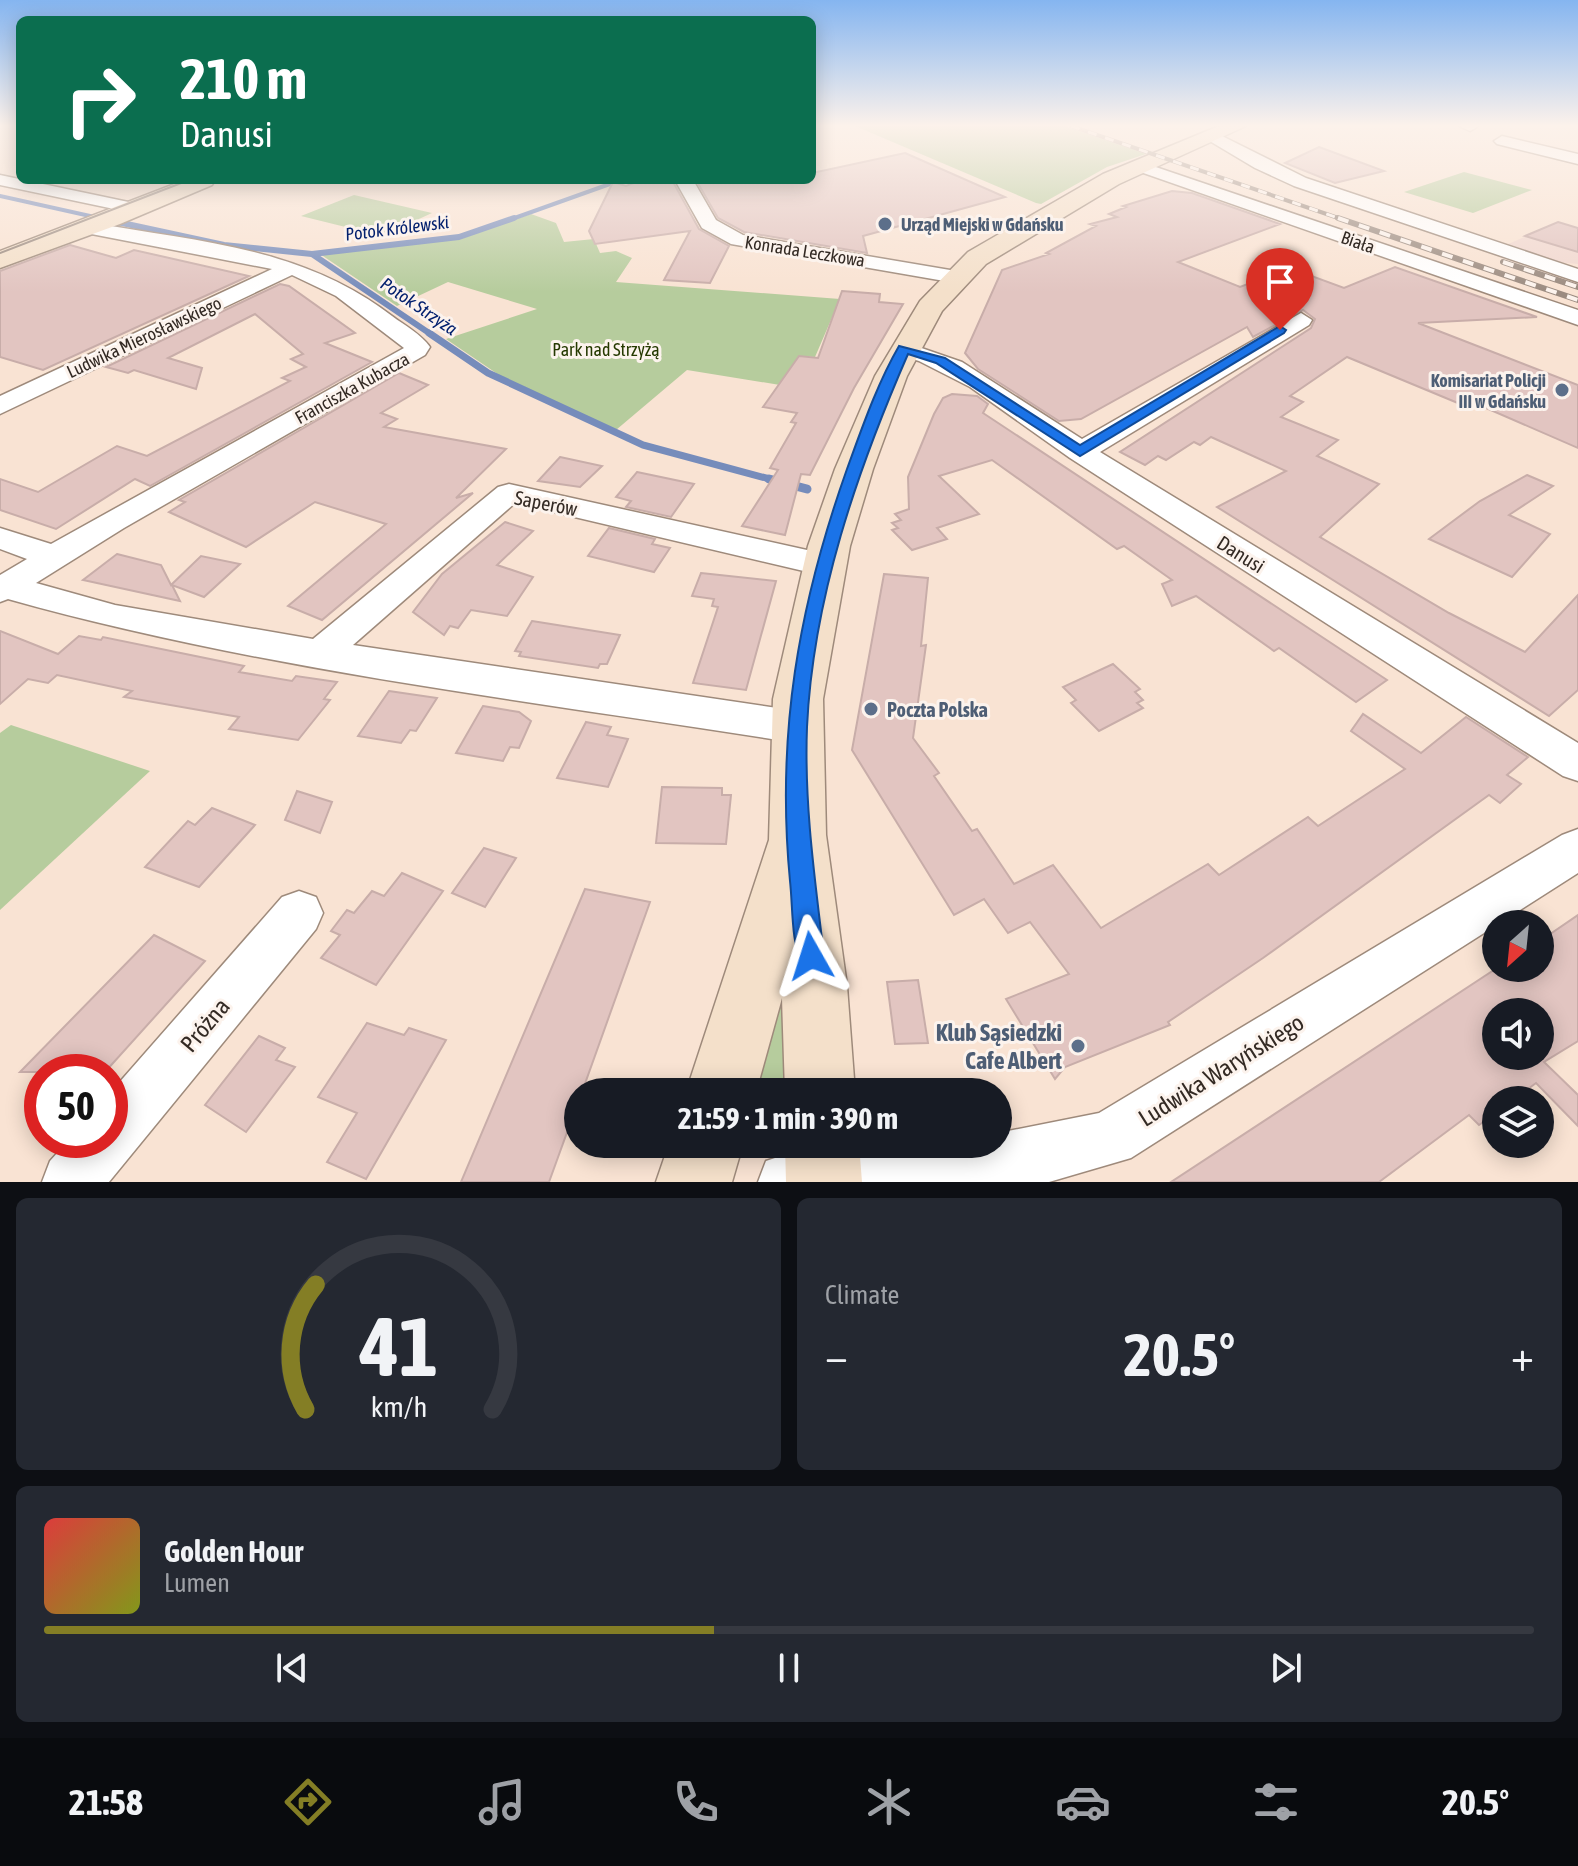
<!DOCTYPE html>
<meta charset="utf-8">
<style>
body{margin:0;font-family:"Asap Condensed",sans-serif;background:#242831;color:#f1f3f6;height:100vh;display:flex;flex-direction:column;font-size:30px;white-space:nowrap}
*{box-sizing:border-box;margin:0}
p{font-size:26px;color:#9ea1a6}
.icon{flex:none;width:44px;height:44px;fill:none;stroke:currentColor;stroke-width:2;stroke-linecap:round;stroke-linejoin:round}
.map{position:relative;height:1182px;overflow:hidden}
.panel{display:flex;flex-direction:column;gap:16px;padding:16px;background:#0d0f14;flex:1}
.panel>*{flex:none}
.guide{position:absolute;left:16px;top:16px;width:800px;height:168px;border-radius:12px;box-shadow:0 4px 20px #0003;background:#0b6e4f;color:#fff;overflow:hidden}
.needle{width:52px;rotate:207deg}
.buttons{position:absolute;left:1482px;top:910px;display:grid;gap:16px}
.buttons a{display:grid;place-items:center;width:72px;height:72px;border-radius:50%;background:#171b24;box-shadow:0 4px 20px #0003;font-size:40px}
.speed{position:absolute;left:24px;top:1054px;display:flex;gap:16px;font-size:40px;font-weight:700;text-align:center}
.speed>*{display:grid;place-content:center;width:104px;height:104px;border-radius:50%;background:#171b24;box-shadow:0 4px 20px #0003;line-height:1}
.speed .limit{border:12px solid #d22;background:#fff;color:#111}
.pin{position:absolute;display:grid;place-items:center;width:68px;height:68px;color:#fff;margin:-82px -34px;border-radius:50% 50% 50% 0;rotate:-45deg;box-shadow:0 0 8px #0007}
.pin .icon{rotate:45deg}
.me{position:absolute;width:88px;margin:-44px;rotate:354deg;stroke-linejoin:round;filter:drop-shadow(0 0 6px #0008)}
.turn{display:flex;align-items:center;gap:28px;height:168px;padding:0 32px;font-size:36px}
.turn .icon{width:104px;height:104px;stroke-width:2.5}
.turn b{display:block;font-size:56px;line-height:68px}
.big{font-size:60px;font-weight:700;line-height:1.1}
.panel .card{flex:1;display:flex;flex-direction:column;justify-content:center;gap:12px;min-width:0;padding:0 28px;border-radius:12px;background:#242831}
.panel .dial{align-items:center;gap:0}
.dial svg{height:208px;overflow:visible;fill:none;stroke:#363941;stroke-width:7;stroke-linecap:round;text-anchor:middle}
.dial text{fill:#f1f3f6;stroke:none}
.song{display:flex;align-items:center;gap:24px}
.cover{width:96px;height:96px;border-radius:12px;background:linear-gradient(135deg,hsl(0 70% 55%),hsl(70 70% 35%))}
.played{height:8px;border-radius:4px;background:linear-gradient(90deg,#847e25 45%,#363941 45%)}
.keys{display:flex;justify-content:space-around;direction:ltr}
.heat{display:flex;justify-content:space-between;align-items:center;font-size:44px;direction:ltr}
.panel .tiles{flex:1;display:grid;gap:16px;grid-template-columns:1fr 1fr}
.card:last-child{grid-column:span 2}
.trip{position:absolute;left:564px;top:1078px;width:448px;height:80px;border-radius:40px;background:#171b24;box-shadow:0 4px 20px #0003;font-weight:700;line-height:80px;text-align:center}
.menu{display:flex;height:128px;justify-content:space-around;align-items:center;background:#090b0e;color:#9ea1a6}
.menu .icon{width:56px;height:56px}
.menu .active{color:#847e25}
.menu b{font-size:36px;color:#f1f3f6}
.map>svg:first-child{display:block}
.industrial{fill:#f1d8d0}
.green{fill:#b6cc9d}
.lines{fill:none;stroke-linecap:round;stroke-linejoin:round}
.stream-far3{stroke:#768cbb;stroke-width:4}
.stream-far2{stroke:#768cbb;stroke-width:6}
.stream-far1{stroke:#768cbb;stroke-width:7}
.stream{stroke:#768cbb;stroke-width:9}
.building{fill:#e2c5c1;stroke:#c8ada9;stroke-width:2;fill-rule:evenodd}
.street-casing{stroke:#9e8a7b;stroke-width:3}
.secondary-casing{stroke:#9e8a7b;stroke-width:3}
.street{fill:#fff;fill-rule:evenodd}
.secondary{fill:#f4e0ca;fill-rule:evenodd}
.tram{stroke:#9b8b80;stroke-width:2}
.rail-far1-casing{stroke:#9b8b80;stroke-width:4}
.rail-casing{stroke:#9b8b80;stroke-width:6}
.rail-far1{stroke:#fcf3ed;stroke-width:3;stroke-dasharray:9;stroke-linecap:butt}
.rail{stroke:#fcf3ed;stroke-width:4;stroke-dasharray:11;stroke-linecap:butt}
.route{fill:#1a73e8;stroke:#114b97;stroke-width:2}
.service-dot{fill:#5c6f8a;stroke:#fcf3ed;stroke-width:3}
.labels{text-anchor:middle;dominant-baseline:central;stroke-width:6;stroke-linejoin:round;paint-order:stroke}
.far-service-label{font-size:18px;font-weight:bold;fill:#4e5e75;stroke:#fcf3ed;text-anchor:start}
.far-water-label{font-size:18px;font-style:italic;fill:#03206e;stroke:#fcf3ed}
.far-street-label{font-size:18px;fill:#332a24;stroke:#fcf3ed}
.far-park-label{font-size:18px;fill:#253900;stroke:#fcf3ed}
.street-label{font-size:20px;fill:#332a24;stroke:#fcf3ed}
.service-label{font-size:20px;font-weight:bold;fill:#4e5e75;stroke:#fcf3ed;text-anchor:start}
.near-street-label{font-size:24px;fill:#332a24;stroke:#fcf3ed}
.near-service-label{font-size:24px;font-weight:bold;fill:#4e5e75;stroke:#fcf3ed;text-anchor:end}
</style>
<div class="map">
<svg width="1578" height="1182" viewBox="0 0 1578 1182">
<rect width="100%" height="100%" fill="#f9e3d3"/>
<path class="industrial" d="M1558,222L1578,228V264L1558,262L1506,245Z"/>
<g class="green">
<path d="M855,126H1064L1146,154L1107,167L1041,204L1036,203Z"/>
<path d="M1464,172L1532,190L1473,213L1404,192Z"/>
<path d="M354,195L432,213L382,236L301,216Z"/>
<path d="M531,214L556,223L564,242L594,239L600,253L616,251L632,258L616,282L840,299L815,357L799,356L780,385L687,370L616,430L499,375L446,339L537,309L448,282L397,306L320,254C397,247 457,241 531,214Z"/>
<path d="M11,725L150,771L0,910V733Z"/>
<path d="M777,940L794,1092H740Z"/>
</g>
<g class="lines">
<g class="stream-far3">
<path d="M0,196L108,220"/>
<path d="M509,220L621,180"/>
</g>
<g class="stream-far2">
<path d="M99,218L224,245L312,254L432,335"/>
<path d="M312,254L459,237L514,218"/>
</g>
<path class="stream-far1" d="M429,333L488,373L643,445L777,481"/>
<path class="stream" d="M769,479L807,489"/>
</g>
<g class="building">
<path d="M1319,147L1384,171L1335,183L1285,163Z"/>
<path d="M905,153L1005,197L863,236L867,253L744,232L718,218L696,180H812V173Z"/>
<path d="M641,180H672L699,229L729,246L710,283L664,280L690,231L595,244L589,231L613,182L626,186Z"/>
<path d="M1172,191L1192,193L1280,224L1178,262L1240,287L1290,268L1344,288L1395,267L1537,317L1418,323L1578,385V448L1470,401L1465,406L1347,357L1290,396L1303,402L1281,417L1338,440L1317,456L1379,484L1320,537L1449,613L1525,652L1578,595V690L1549,716L1217,507L1286,471L1211,437L1200,445L1194,442L1166,460L1158,456L1145,465L1120,452L1311,328L1315,319L1303,310L1253,337L1247,327L1081,419L1059,421L978,369L965,353L1002,270L1049,254L1046,253L1096,226L1090,224L1117,217L1109,214L1126,207L1123,206Z"/>
<path d="M1558,222L1578,228V252L1525,236Z"/>
<path d="M70,245L116,258L134,250L249,276L43,370L0,357V271Z"/>
<path d="M280,284L289,286L355,333L325,343L372,362L150,486L135,479L56,529L0,510V479L38,492L117,446L147,456L290,381L282,378L306,367L291,359L303,354L255,314L168,358L202,368L196,389L134,370L128,373L106,367Z"/>
<path d="M842,291L880,294L879,302L903,304L854,388L810,475L801,474L785,535L742,526L778,470L770,468L796,423L791,422L797,413L763,407L799,356L818,358Z"/>
<path d="M399,373L428,385L381,413L397,419L384,427L506,449L456,498L473,493L322,620L288,606L386,524L315,502L246,547L169,512L185,502L179,500Z"/>
<path d="M952,394L977,396L988,404L983,413L1387,680L1356,702L1279,648L1274,651L1196,596L1172,606L1162,584L1172,580L1124,546L1117,549L992,460L939,476L979,514L937,528L947,539L912,550L892,530L898,528L892,523L901,520L895,514L909,509L908,477L934,414L943,398Z"/>
<path d="M560,457L602,466L580,487L538,481Z"/>
<path d="M637,472L694,484L671,517L626,507L631,501L616,497Z"/>
<path d="M1527,475L1553,486L1509,515L1550,534L1512,577L1429,539L1480,501Z"/>
<path d="M505,522L533,531L497,565L533,577L507,616L471,610L458,628L450,626L444,635L413,612L442,574Z"/>
<path d="M609,528L655,539L652,544L670,548L654,572L588,556Z"/>
<path d="M117,554L161,565L171,585L201,556L240,564L204,597L172,585L180,601L83,580Z"/>
<path d="M701,573L776,581L746,690L693,683L718,607L712,606L714,599L692,596Z"/>
<path d="M884,574L928,578L921,646L926,645L913,738L939,773L934,776L972,831L977,829L1014,884L1053,865L1101,928L1208,864L1219,875L1308,817L1318,826L1405,769L1351,731L1363,714L1421,753L1466,717L1528,757L1507,775L1521,784L1500,803L1489,795L1263,958L1168,1022L1170,1025L1065,1067L1055,1079L1006,999L1069,974L1030,922L1008,933L984,899L954,915L852,750Z"/>
<path d="M532,621L620,635L607,664H600L598,668L519,656L521,652L515,651Z"/>
<path d="M0,631L58,654L79,636L101,640L103,637L244,666L239,672L292,681L296,676L337,682L324,699L330,700L298,740L229,729L239,717L124,697L132,691L57,675L48,683L28,679L0,704Z"/>
<path d="M1113,664L1140,689L1135,692L1143,700L1137,703L1143,708L1099,731L1071,703L1076,700L1063,687Z"/>
<path d="M389,691L437,698L416,731L410,730L401,743L358,736Z"/>
<path d="M483,706L519,712L531,721L519,748L510,747L503,761L456,753Z"/>
<path d="M586,722L611,727L607,735L628,739L608,787L557,778Z"/>
<path d="M662,787L722,788V795H731L726,844L656,843Z"/>
<path d="M297,791L332,802L320,833L285,820Z"/>
<path d="M212,808L255,825L199,887L145,867L188,821L195,825Z"/>
<path d="M484,848L516,858L485,907L452,893Z"/>
<path d="M402,873L443,891L376,985L321,958L340,935L331,931L347,910L354,913L372,891L384,896Z"/>
<path d="M585,889L650,902L582,1092H578V1102L549,1182H461Z"/>
<path d="M1578,915V1041L1544,1062L1578,1095V1126L1536,1083L1513,1100H1496V1113L1479,1125L1469,1115L1379,1182H1171L1497,968H1540V941ZM1496,1012H1540V1058L1496,1056Z"/>
<path d="M154,935L205,961L105,1072H20Z"/>
<path d="M918,980L928,1043L895,1044L887,982Z"/>
<path d="M367,1023L404,1035L409,1028L446,1040L366,1179L327,1162L357,1113L318,1097Z"/>
<path d="M259,1036L285,1048L276,1060L295,1067L246,1132L205,1105Z"/>
</g>
<g class="lines">
<g class="street-casing">
<g id="street">
<path d="M1459,126H1477V127L1470,131Z"/>
<path d="M1208,134H1218L1306,178L1578,269V282L1294,186L1255,168L1208,140Z"/>
<path d="M1502,136L1578,154V164L1497,144L1494,141Z"/>
<path d="M1138,161L1578,310V325L1132,169L1130,166Z"/>
<path d="M0,175L138,204L147,209L138,214L0,185Z"/>
<path d="M675,180H693L716,220L743,235L956,271L967,277L956,283L731,244L702,228Z"/>
<path d="M88,222C197,242 301,246 392,316C404,325 421,334 430,347L425,355L124,528L36,583L115,605L313,639L498,487L509,484L825,554L837,557L841,565L837,573L825,576L515,503L353,645L797,711L811,716L817,727L811,738L797,743C535,701 264,671 8,599L0,602V575L27,559L0,549V528L51,544L404,348L336,296L292,275L0,414V396L272,269L81,232L79,228Z"/>
<path d="M1301,313L1312,320L1309,325L1100,452L1578,743V781L1563,776L1070,458L970,387L919,361L896,354L892,349L904,342L962,362L1082,439Z"/>
<path d="M1578,829V873L1131,1158L1049,1182H758L766,1161L817,1144H998V1133L1099,1113L1562,835Z"/>
<path d="M299,891L316,897L323,913L316,929L109,1182H42L50,1161L69,1140H110V1093L282,897Z"/>
</g>
</g>
<g class="secondary-casing">
<g id="secondary">
<path d="M1219,126H1246L1119,184L986,264L942,311L907,376L873,469L850,546L823,699L826,835L847,986L855,1092H785L782,998L756,1092H686L769,840L773,699L808,546L835,469L875,376L920,301L968,252L1103,174Z"/>
<path d="M185,180H215L212,185L120,224L0,268V251Z"/>
<path d="M669,1144H743L732,1182H656Z"/>
<path d="M785,1144H859L862,1182H786Z"/>
</g>
</g>
<use href="#street" class="street"/>
<use href="#secondary" class="secondary"/>
<path class="tram" d="M0,253L189,180"/>
<g class="rail-far1-casing">
<path id="rail-far1" d="M1071,126L1344,220"/>
</g>
<g class="rail-casing">
<g id="rail">
<path d="M1338,218L1578,300"/>
<path d="M1503,262L1578,287"/>
</g>
</g>
<use href="#rail-far1" class="rail-far1"/>
<use href="#rail" class="rail"/>
</g>
<linearGradient id="sky" x2="0" y2="1"><stop stop-color="#85b5f0"/><stop offset="0.43" stop-color="#fcf2eb"/><stop offset="1" stop-color="#fcf2eb" stop-opacity="0"/></linearGradient>
<rect width="1578" height="292" fill="url(#sky)"/>
<path class="route" d="M1280,326L1286,330L1284,333L1080,456L936,363L908,354C857,471 813,598 807,727C804,804 815,880 824,956L820,965L811,969L802,965C791,941 793,908 790,881C776,735 798,607 847,469C862,428 877,384 899,346L945,358L1080,445Z"/>
<g class="service-dot">
<circle cx="885" cy="224" r="8"/>
<circle cx="1562" cy="390" r="8"/>
<circle cx="871" cy="709" r="8"/>
<circle cx="1078" cy="1046" r="8"/>
</g>
<g class="labels">
<g class="far-service-label">
<text x="901" y="224">Urząd Miejski w Gdańsku</text>
<text x="1546" y="380" text-anchor="end">Komisariat Policji<tspan x="1546" dy="21">III w Gdańsku</tspan></text>
</g>
<g class="far-water-label">
<text transform="translate(397 228) rotate(-7)">Potok Królewski</text>
<text transform="translate(419 306) rotate(34)">Potok Strzyża</text>
</g>
<g class="far-street-label">
<text transform="translate(1358 242) rotate(19)">Biała</text>
<text transform="translate(805 251) rotate(9)">Konrada Leczkowa</text>
<text transform="translate(144 337) rotate(-25)">Ludwika Mierosławskiego</text>
<text transform="translate(352 388) rotate(-29)">Franciszka Kubacza</text>
</g>
<g class="far-park-label">
<text x="606" y="349">Park nad Strzyżą</text>
</g>
<g class="street-label">
<text transform="translate(546 503) rotate(11)">Saperów</text>
<text transform="translate(1241 554) rotate(32)">Danusi</text>
</g>
<g class="service-label">
<text x="887" y="709">Poczta Polska</text>
</g>
<g class="near-street-label">
<text transform="translate(205 1025) rotate(-50)">Próżna</text>
<text transform="translate(1221 1070) rotate(-32)">Ludwika Waryńskiego</text>
</g>
<g class="near-service-label">
<text x="1062" y="1032">Klub Sąsiedzki<tspan x="1062" dy="28">Cafe Albert</tspan></text>
</g>
</g>
</svg>
<div class="buttons">
<a><svg class="needle" viewBox="-14 -14 28 28"><path d="M0-13l5 13h-10z" fill="#e53935"/><path d="M0 13l5-13h-10z" fill="#9ea1a6"/></svg></a>
<a><svg class="icon" aria-label="sound" viewBox="0 0 24 24"><path d="M4 9h4l5-4v14l-5-4H4zM17 9q2 3 0 6"/></svg></a>
<a><svg class="icon" aria-label="layers" viewBox="0 0 24 24"><path d="M12 4l9 5-9 5-9-5zM3 14l9 5 9-5"/></svg></a>
</div>
<div class="speed"><div class="limit">50</div></div>
<div class="pin" style="left:1280px;top:330px;background:#d93025"><svg class="icon" aria-label="arrive" viewBox="0 0 24 24"><path d="M6 21V4h12l-3 4 3 4H6"/></svg></div>
<svg class="me" style="left:811px;top:956px" viewBox="-20 -20 40 40"><path d="M0-17L14 15 0 8-14 15z" fill="#1a73e8" stroke="#fff" stroke-width="4"/></svg>
<div class="trip">21:59 · 1 min · 390 m</div>
<div class="guide">
<div class="turn"><svg class="icon" aria-label="right" viewBox="0 0 24 24"><path d="M7 20v-9h11M14 6l5 5-5 5"/></svg><div><b>210 m</b>Danusi</div></div>
</div>
</div>
<section class="panel">
<div class="tiles">
<div class="card dial"><svg viewBox="0 0 100 80">
<path d="M14 69A42 42 0 1 1 86 69"/>
<path d="M14 69A42 42 0 0 1 18 21" stroke="#847e25"/>
<text x="50" y="56" font-size="32" font-weight="700">41</text>
<text x="50" y="72" font-size="11">km/h</text>
</svg></div>
<div class="card"><p>Climate</p>
<div class="heat"><a>−</a><b class="big">20.5°</b><a>+</a></div>
</div>
<div class="card">
<div class="song"><i class="cover"></i><div><b>Golden Hour</b><p>Lumen</p></div></div>
<div class="played"></div>
<div class="keys"><svg class="icon" aria-label="previous" viewBox="0 0 24 24"><path d="M18 5L8 12l10 7zM5 5v14"/></svg><svg class="icon" aria-label="pause" viewBox="0 0 24 24"><path d="M8 5v14M16 5v14"/></svg><svg class="icon" aria-label="next" viewBox="0 0 24 24"><path d="M6 5l10 7-10 7zM19 5v14"/></svg></div>
</div>
</div>
</section>
<nav class="menu">
<b>21:58</b>
<svg class="icon active" aria-label="directions" viewBox="0 0 24 24"><path d="M12 3l9 9-9 9-9-9zM9 14v-3h6M13 9l2 2-2 2"/></svg>
<svg class="icon" aria-label="music" viewBox="0 0 24 24"><path d="M9 18V5l10-2v13"/><circle cx="6" cy="18" r="3"/><circle cx="16" cy="16" r="3"/></svg>
<svg class="icon" aria-label="phone" viewBox="0 0 24 24"><path d="M5 4h4l2 5-3 2q2 4 5 5l2-3 5 2v4C11 20 4 13 5 4z"/></svg>
<svg class="icon" aria-label="climate" viewBox="0 0 24 24"><path d="M12 3v18M4 7l16 10M4 17L20 7"/></svg>
<svg class="icon" aria-label="car" viewBox="0 0 24 24"><path d="M5 17H2v-5l4-1 3-4h7l3 4 3 1v5h-3M9 17h6M6 11h13"/><circle cx="7" cy="17" r="2"/><circle cx="17" cy="17" r="2"/></svg>
<svg class="icon" aria-label="filters" viewBox="0 0 24 24"><path d="M4 7h16M4 17h16"/><circle cx="9" cy="7" r="2"/><circle cx="15" cy="17" r="2"/></svg>
<b>20.5°</b>
</nav>
